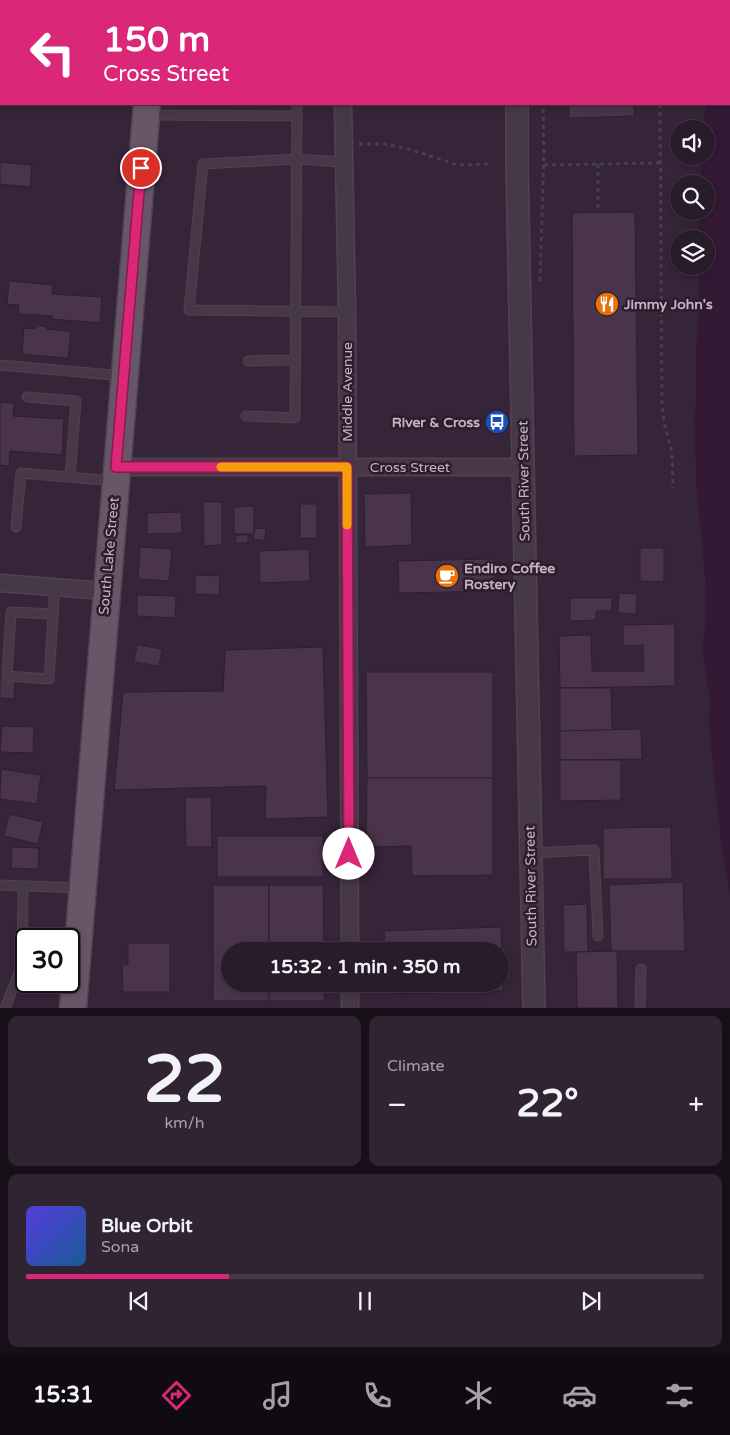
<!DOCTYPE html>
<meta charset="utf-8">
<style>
body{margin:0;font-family:"Varela Round",sans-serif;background:#302432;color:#f1f3f6;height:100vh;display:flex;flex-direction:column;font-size:19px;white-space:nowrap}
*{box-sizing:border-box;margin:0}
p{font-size:16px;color:#a5a1a8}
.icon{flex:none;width:28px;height:28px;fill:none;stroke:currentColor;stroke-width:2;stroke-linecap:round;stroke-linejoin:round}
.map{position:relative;height:1008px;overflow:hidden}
.sheet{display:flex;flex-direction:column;gap:8px;padding:8px;background:#160f17;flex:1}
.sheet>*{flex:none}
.banner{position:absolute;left:0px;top:0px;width:730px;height:105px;box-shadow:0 2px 8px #0003,0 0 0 1px #443947;background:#db2777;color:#fff;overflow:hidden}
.controls{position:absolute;left:670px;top:120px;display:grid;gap:10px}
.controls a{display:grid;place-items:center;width:45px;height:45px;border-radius:50%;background:#281b2a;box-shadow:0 2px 8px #0003,0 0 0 1px #443947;font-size:25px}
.speed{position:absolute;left:15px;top:928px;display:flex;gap:10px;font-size:25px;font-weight:700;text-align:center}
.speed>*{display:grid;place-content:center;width:65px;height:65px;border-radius:50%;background:#281b2a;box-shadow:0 2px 8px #0003,0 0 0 1px #443947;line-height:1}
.speed .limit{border:2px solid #111;border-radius:8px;background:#fff;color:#111}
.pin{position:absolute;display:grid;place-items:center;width:42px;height:42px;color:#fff;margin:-21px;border:2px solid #fff;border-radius:50%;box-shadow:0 1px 5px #0007}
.me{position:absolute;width:55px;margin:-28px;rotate:0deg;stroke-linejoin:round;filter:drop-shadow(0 0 4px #0008)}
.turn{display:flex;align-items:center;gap:18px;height:105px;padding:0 20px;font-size:22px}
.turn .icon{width:65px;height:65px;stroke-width:2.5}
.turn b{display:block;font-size:35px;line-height:42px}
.big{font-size:38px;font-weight:800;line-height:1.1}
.sheet .widget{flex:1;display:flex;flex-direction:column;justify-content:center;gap:8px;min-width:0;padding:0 18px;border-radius:10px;background:#302432}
.sheet .dial{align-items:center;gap:0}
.dial b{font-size:65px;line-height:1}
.song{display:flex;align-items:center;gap:15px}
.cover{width:60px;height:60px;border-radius:8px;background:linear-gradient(135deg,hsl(250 70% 55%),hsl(210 70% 35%))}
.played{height:5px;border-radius:2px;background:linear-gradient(90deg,#db2777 30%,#443947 30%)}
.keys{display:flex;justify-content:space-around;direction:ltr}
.heat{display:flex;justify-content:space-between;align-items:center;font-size:28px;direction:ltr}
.sheet .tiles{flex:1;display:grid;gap:8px;grid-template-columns:1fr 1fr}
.widget:last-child{grid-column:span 2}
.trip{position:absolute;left:221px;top:942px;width:288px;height:50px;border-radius:25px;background:#281b2a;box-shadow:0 2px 8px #0003,0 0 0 1px #443947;font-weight:800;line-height:50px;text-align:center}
.menu{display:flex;height:80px;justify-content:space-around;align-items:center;background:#100b11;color:#a5a1a8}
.menu .icon{width:35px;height:35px}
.menu .selected{color:#db2777}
.menu b{font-size:22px;color:#f1f3f6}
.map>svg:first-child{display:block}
.water{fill:#331934}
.building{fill:#4a344b;stroke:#2e1f2f}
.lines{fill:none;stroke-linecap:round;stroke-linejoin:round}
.service-casing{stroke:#514151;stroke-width:11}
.minor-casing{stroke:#514151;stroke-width:19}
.tertiary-casing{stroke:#514151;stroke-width:24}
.primary-casing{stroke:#514151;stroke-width:29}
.path{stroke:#473f51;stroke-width:3;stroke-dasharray:4 4;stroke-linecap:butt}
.service{stroke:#473848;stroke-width:9}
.minor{stroke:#473848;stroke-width:16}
.tertiary{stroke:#473848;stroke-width:21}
.primary{stroke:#675668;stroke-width:26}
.route-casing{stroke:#8e194d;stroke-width:12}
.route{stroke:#db2777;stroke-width:9}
.slow{stroke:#f59e0b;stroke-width:9}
.labels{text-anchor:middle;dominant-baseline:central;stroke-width:5;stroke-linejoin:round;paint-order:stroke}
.poi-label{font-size:14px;font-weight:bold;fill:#c4b3c4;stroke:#2c1d2d;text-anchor:start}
.street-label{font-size:14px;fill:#c4b3c4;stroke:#2c1d2d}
</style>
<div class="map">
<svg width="730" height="1008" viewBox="0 0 730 1008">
<rect width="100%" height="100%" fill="#362438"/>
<path class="water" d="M713,0H730V894L721,842L709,723L710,700L702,649L706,619L705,576L697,490L694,418L696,404L697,328L700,310L698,266H706V239H697L699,211H706V184H700L701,156H706V129H703V126L706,104H729V1Z"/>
<g class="building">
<rect x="387" y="0" width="94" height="1"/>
<rect x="568" y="0" width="65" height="1"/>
<path d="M569,104H634V116L569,118Z"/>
<path d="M0,162L32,165L30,187L0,184Z"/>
<path d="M635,212L638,455L574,456L572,213Z"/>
<path d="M9,281L53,285L52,294L102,297L100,323L52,319V316L18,314L19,305L7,304Z"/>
<path d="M38,326H45L47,329L71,332L68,358L22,354L24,328L35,329Z"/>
<path d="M0,402L14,403L13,416L64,419L62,455L10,451L9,466L0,465Z"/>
<path d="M411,493L412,545L365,547L364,494Z"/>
<path d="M203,502H222V545L204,546Z"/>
<rect x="300" y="504" width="17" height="34"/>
<path d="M254,506V534H234V507Z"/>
<path d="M181,512L182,533L147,534V513Z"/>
<path d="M255,528L266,529L264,541L253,539Z"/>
<rect x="236" y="535" width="12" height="8"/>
<path d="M140,547L172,549L169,581L138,579Z"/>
<path d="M640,548H664V582L640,581Z"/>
<path d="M309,549L310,581L260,583L259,551Z"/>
<path d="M494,559L495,591L399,593L398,561Z"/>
<path d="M195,575L220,576L219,595L195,594Z"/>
<path d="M619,593L637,594L636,614L618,613Z"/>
<path d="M137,595L176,596L175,618L137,616Z"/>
<path d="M570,598H612V611H596V620L570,621Z"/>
<path d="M675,624V686L560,688L559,636L591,635L592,671H644L643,645L623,646V625Z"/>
<path d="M137,645L162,649L159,666L134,662Z"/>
<path d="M323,647L328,817L265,819L266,786L114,790L123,692L223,691L225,650Z"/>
<path d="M366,672H493V778H367Z"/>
<path d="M0,679H15L14,699L0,698Z"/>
<path d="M560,688H611L612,730L560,731Z"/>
<path d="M2,726L34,727L33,753L0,752Z"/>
<path d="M641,729L642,759L560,760V731Z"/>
<path d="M560,760H621V800L560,801Z"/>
<path d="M1,769L41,775L37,804L0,799Z"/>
<path d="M367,778H493V875L412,876L411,846L366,847Z"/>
<path d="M185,797H211L212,847H186Z"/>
<path d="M9,814L43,822L38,844L4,836Z"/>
<path d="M671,827L672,879H603V828Z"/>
<rect x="217" y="836" width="106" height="41"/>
<path d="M12,847L39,848L38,869L11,868Z"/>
<path d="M683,882L685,951H611L609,885Z"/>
<path d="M213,885H269V951H230V984H269V1001H213Z"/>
<path d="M269,885H323L324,951H269Z"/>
<path d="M587,904L588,952H564L563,905Z"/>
<path d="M501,927L503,991L386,994V984H500V951H385L384,931Z"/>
<path d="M128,943H170V992H123L122,965H128Z"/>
<path d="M617,951L618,1008H577L576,952Z"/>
<rect x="269" y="984" width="55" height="17"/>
</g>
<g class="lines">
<g class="service-casing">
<g id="service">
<path d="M206,1L207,0"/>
<path d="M297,1L338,0"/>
<path d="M149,115L297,116"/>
<path d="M344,162L296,159L203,164L189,310L347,312"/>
<path d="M248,361L295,360"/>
<path d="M0,365L124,376"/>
<path d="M27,397L76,401L70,477"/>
<path d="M246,416L295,418L297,104"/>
<path d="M16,527L21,473L114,481"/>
<path d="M53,614L11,612L7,676L49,679L55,586"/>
<path d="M531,853L594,850L598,936"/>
<path d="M0,885L80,888"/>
<path d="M5,1008L22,965L23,886"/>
<path d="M640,1008L641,969"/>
</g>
</g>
<g class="minor-casing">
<g id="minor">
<path d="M341,0V1"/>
<path d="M343,104L347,312L350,951"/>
<path d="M116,467H524"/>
<path d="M0,583L106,591"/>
<path d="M350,984V1008"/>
</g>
</g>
<g class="tertiary-casing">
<g id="tertiary">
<path d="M517,1V0"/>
<path d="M517,104V165L534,1008"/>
</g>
</g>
<g class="primary-casing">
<g id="primary">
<path d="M157,1V0"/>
<path d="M73,1008L147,104"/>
</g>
</g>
<g class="path">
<path d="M541,0V1"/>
<path d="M662,0L663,1"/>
<path d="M660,104L662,405L664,422L672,453L673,488"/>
<path d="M359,144H386L409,149L457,165L492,164"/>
<path d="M598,164V212"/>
<path d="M544,165L660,163"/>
<path d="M540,281L544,152L543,104"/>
</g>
<use href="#service" class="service"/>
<use href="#minor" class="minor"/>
<use href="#tertiary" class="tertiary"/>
<use href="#primary" class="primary"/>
</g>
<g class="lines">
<g class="route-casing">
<path id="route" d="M141,168L116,467H347L349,854"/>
</g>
<use href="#route" class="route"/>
<path class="slow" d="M221,467H347V525"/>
</g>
<defs>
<g id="restaurant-disc" transform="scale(1.25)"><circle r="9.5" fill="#e8710a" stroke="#2c1d2d"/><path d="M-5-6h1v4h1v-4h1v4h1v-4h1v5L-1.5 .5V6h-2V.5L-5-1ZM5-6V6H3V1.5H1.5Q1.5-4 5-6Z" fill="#fff"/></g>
<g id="bus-disc" transform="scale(1.25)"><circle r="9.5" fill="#1a4fb4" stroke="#2c1d2d"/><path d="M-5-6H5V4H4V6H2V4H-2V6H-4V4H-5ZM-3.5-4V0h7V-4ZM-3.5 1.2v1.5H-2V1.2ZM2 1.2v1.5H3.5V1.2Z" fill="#fff"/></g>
<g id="cafe-disc" transform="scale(1.25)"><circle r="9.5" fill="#e8710a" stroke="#2c1d2d"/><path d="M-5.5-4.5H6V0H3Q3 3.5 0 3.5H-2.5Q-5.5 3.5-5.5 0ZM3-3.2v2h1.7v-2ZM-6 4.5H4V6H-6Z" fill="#fff"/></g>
</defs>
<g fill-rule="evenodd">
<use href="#restaurant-disc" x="607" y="304"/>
<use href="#bus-disc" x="497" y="422"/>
<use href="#cafe-disc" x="447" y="576"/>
</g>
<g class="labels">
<g class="poi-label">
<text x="624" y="304">Jimmy John's</text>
<text x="480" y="422" text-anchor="end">River &amp; Cross</text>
<text x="464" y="568">Endiro Coffee<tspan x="464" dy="16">Rostery</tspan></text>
</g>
<g class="street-label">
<text transform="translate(347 392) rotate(-90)">Middle Avenue</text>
<text x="410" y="467">Cross Street</text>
<text transform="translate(524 481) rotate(-91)">South River Street</text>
<text transform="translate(109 556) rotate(-85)">South Lake Street</text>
<text transform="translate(531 886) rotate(-91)">South River Street</text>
</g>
</g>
</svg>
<div class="controls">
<a><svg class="icon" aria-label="sound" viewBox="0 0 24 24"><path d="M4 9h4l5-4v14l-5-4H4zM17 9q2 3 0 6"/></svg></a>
<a><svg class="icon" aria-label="search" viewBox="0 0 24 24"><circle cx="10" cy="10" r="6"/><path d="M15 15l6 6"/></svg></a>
<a><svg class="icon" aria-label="layers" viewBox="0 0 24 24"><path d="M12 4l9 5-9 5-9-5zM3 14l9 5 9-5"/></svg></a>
</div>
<div class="speed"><div class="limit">30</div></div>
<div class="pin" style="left:141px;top:168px;background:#d93025"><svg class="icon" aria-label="arrive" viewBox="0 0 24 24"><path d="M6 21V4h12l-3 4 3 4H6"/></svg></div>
<svg class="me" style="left:349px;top:854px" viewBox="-20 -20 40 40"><circle r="19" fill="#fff"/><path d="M0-13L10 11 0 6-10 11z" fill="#db2777"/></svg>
<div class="trip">15:32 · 1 min · 350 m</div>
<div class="banner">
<div class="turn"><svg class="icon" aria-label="left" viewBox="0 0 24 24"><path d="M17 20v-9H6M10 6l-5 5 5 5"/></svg><div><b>150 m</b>Cross Street</div></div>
</div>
</div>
<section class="sheet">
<div class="tiles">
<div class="widget dial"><b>22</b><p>km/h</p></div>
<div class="widget"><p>Climate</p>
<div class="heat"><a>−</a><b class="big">22°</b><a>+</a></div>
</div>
<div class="widget">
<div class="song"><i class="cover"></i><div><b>Blue Orbit</b><p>Sona</p></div></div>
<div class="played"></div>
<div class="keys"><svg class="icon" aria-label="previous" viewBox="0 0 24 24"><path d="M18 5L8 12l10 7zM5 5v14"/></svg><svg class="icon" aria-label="pause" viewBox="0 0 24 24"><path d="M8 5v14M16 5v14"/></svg><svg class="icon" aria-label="next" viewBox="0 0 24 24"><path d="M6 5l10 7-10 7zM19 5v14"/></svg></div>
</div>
</div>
</section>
<nav class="menu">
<b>15:31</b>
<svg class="icon selected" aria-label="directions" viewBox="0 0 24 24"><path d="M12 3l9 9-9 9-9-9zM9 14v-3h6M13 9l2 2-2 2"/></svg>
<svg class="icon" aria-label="music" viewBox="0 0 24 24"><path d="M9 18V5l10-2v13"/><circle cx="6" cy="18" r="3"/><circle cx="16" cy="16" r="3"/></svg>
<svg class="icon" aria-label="phone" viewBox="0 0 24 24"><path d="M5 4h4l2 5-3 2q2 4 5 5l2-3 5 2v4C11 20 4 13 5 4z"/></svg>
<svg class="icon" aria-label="climate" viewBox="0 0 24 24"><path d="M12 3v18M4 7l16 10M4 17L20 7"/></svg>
<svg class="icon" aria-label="car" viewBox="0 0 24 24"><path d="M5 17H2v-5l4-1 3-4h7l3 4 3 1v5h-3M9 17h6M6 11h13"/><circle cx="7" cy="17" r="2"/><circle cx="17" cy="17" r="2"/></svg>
<svg class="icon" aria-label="filters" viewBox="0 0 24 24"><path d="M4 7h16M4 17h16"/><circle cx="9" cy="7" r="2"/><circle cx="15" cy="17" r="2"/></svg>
</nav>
